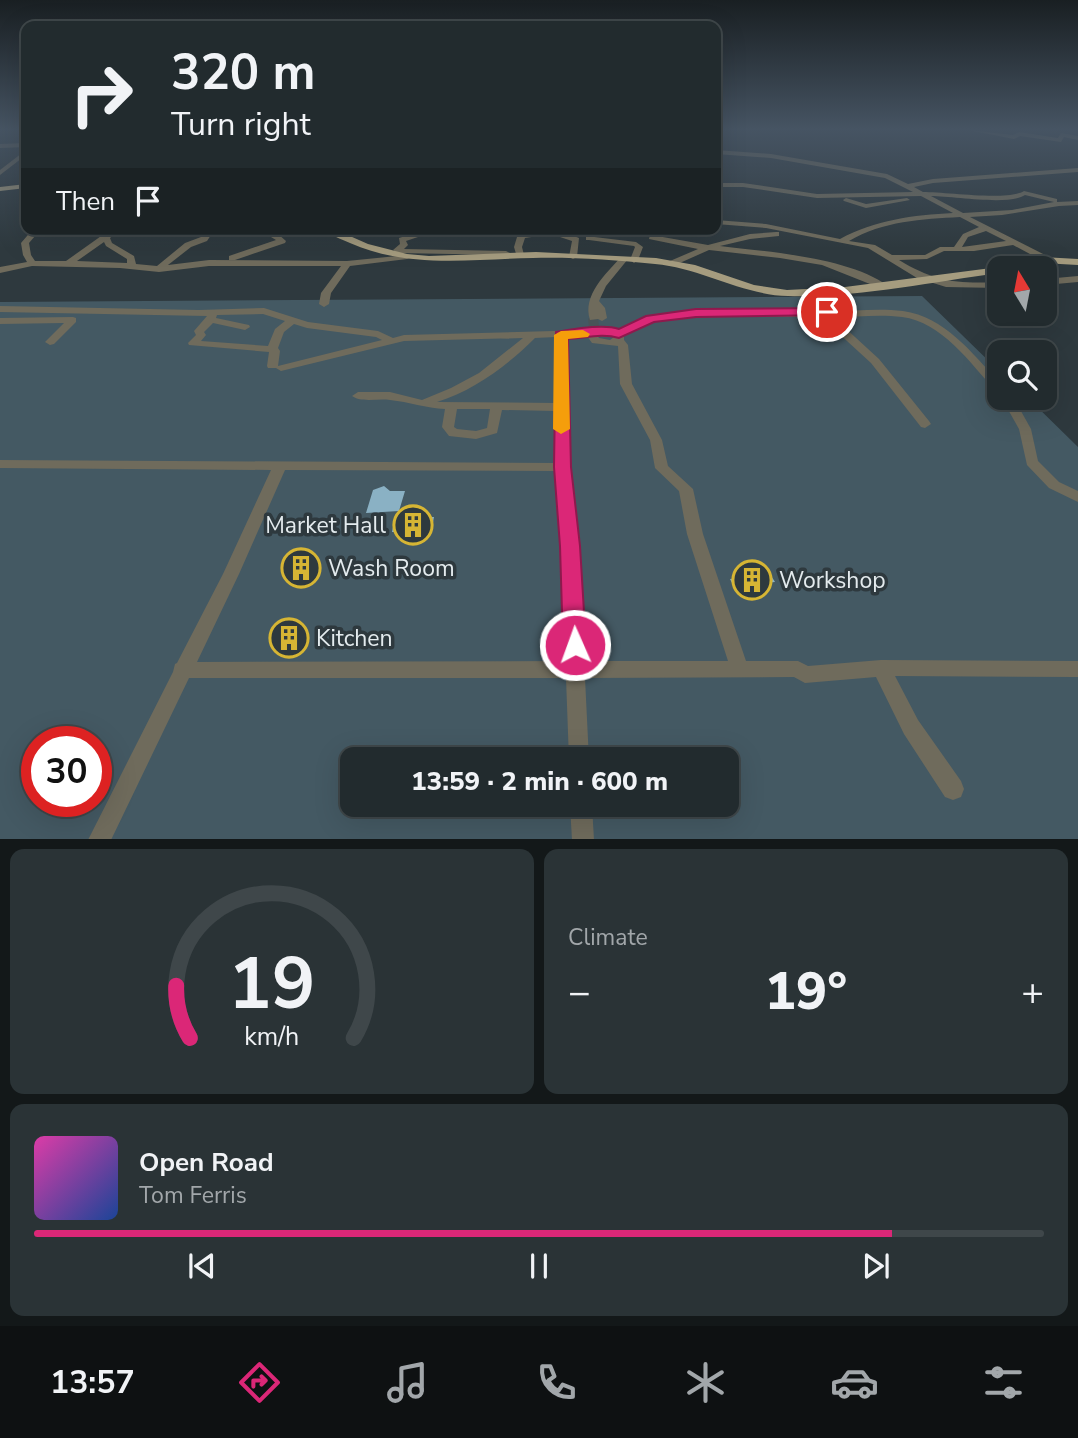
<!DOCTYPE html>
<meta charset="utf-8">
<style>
body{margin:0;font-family:"Nunito Sans",sans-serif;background:#2a3336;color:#f1f3f6;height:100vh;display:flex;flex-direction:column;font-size:26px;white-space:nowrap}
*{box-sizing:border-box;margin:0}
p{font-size:23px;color:#a2a7aa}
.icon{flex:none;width:38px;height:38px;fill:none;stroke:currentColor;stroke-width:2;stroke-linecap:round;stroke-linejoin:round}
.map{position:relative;height:839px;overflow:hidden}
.panel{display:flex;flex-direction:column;gap:10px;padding:10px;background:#131819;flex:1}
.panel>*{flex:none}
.top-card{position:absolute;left:21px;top:21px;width:700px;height:214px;border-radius:14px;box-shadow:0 7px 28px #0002,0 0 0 2px #3f474a;background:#222b2e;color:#f1f3f6;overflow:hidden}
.needle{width:46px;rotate:350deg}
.fabs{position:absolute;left:987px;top:256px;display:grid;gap:14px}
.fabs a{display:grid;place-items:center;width:70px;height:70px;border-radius:14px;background:#222b2e;box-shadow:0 7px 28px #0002,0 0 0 2px #3f474a;font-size:35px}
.speed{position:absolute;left:21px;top:726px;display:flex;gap:14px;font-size:35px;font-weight:700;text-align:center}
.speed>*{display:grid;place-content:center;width:91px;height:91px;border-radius:50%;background:#222b2e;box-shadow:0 7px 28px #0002,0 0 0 2px #3f474a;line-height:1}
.speed .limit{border:10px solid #d22;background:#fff;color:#111}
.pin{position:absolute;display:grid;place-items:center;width:60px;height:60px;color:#fff;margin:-30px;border:4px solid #fff;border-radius:50%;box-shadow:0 2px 7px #0007}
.me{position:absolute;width:77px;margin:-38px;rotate:358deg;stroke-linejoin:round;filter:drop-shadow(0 0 5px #0008)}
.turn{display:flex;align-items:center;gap:24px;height:147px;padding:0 35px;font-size:32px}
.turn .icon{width:91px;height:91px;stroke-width:2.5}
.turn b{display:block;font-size:49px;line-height:60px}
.then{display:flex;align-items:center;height:66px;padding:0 35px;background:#0003;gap:14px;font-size:26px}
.big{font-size:52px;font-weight:800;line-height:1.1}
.panel .widget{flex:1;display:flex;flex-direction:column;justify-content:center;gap:10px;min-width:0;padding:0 24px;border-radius:14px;background:#2a3336}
.panel .dial{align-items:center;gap:0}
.dial svg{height:182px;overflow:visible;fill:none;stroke:#3f474a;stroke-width:7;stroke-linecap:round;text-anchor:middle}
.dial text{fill:#f1f3f6;stroke:none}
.song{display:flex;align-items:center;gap:21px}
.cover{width:84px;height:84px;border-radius:10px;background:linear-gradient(135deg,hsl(320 70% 55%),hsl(220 70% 35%))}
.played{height:7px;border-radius:4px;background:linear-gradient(90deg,#db2777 85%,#3f474a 85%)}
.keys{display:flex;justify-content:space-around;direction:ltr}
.heat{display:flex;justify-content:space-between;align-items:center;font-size:38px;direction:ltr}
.panel .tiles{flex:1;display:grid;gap:10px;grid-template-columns:1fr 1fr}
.widget:last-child{grid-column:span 2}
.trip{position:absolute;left:340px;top:747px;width:399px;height:70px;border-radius:14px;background:#222b2e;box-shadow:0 7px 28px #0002,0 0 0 2px #3f474a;font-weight:800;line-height:70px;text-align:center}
.dock{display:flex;height:112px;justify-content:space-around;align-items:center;background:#0e1112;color:#a2a7aa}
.dock .icon{width:49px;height:49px}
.dock .current{color:#db2777}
.dock b{font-size:32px;color:#f1f3f6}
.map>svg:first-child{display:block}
.green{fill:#445963;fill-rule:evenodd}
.building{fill:#8ab1c4}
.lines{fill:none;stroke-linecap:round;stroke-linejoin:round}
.minor-tunnel{stroke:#495458;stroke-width:10;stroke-dasharray:10 4.5;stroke-linecap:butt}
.minor{fill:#6f6b5c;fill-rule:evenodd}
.major{fill:#a59c7f;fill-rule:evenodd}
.route{fill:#db2777;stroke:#8e194d;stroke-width:2}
.slow{fill:#f59e0b}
.labels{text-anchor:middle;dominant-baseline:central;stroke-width:7;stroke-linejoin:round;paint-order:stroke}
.near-poi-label{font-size:23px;fill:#e4ebee;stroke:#2e393e;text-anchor:start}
</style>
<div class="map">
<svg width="1078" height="840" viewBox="0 0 1078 840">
<rect width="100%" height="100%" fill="#2e393e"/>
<path class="green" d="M922,296L999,371V397H1027L1078,447V839H0V302ZM37,742H96V802H37ZM352,760H726V805H352Z"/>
<g class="building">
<path d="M384,486L390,491H405L399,511L366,513L373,490Z"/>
<path d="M395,517H434L431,533L392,532Z"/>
<path d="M770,574L775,582L734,587L730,579Z"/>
<path d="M284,628L301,629L296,644L278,642Z"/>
</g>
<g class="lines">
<path class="minor-tunnel" d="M593,318L594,327"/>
<g class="minor">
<path d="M968,130L1013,135L1019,132L1058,138L1061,133L1078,136V140L1064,137L1061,142L1020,136L1014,139Z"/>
<path d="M26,143V147L0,148V144Z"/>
<path d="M26,150V155L0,175V170Z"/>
<path d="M716,150L771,154L887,174L908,184L933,179L1078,168V172L933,183L914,187L923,192C946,192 1008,201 1024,191L1057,199V202L1078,201V205L1059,206L1002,215L970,217L1051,258V262H1045L1013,245L974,251H944L927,259L899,260C935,282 958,284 999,282V288L946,287L917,278L868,248L766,228L716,224V220L766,224L840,239C875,220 913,215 953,213L921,196L817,198L743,187H716V183H743L817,194L913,192L885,178L771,158L716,154ZM1025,195L1054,202L1012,210L963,213L931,196C954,196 1008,206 1025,195ZM960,217L979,227L963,234L954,247H940L925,255H892L875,245L849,241C883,221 922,219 960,217ZM986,231L1006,241L962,247L968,237Z"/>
<path d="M846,198L866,204L907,198L910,200L866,208L844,201L843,200Z"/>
<path d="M33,229H41L29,243L31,255L35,261H66L111,229H120L110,238L112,243L134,256L136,264L157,266L185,243L201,237L207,229H215L207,241L191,247L168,265L209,260L347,261L407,255L411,257L407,259L350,266L331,293L329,304L324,307L319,304L321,293L341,266H209L159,272L120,268L32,266L0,273V267L27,262L23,255L21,243ZM104,242L106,246L127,259V263L77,261Z"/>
<path d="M268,229H276L278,234L286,241L285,243L235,260H229V256L276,240L271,237Z"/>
<path d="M429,229H442L406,241L408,245L404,249L506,251L510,253L506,255L398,253L393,250L400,244L399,238Z"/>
<path d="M510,229H518L522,233L541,229H556L579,238L577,257L573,259L569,257L572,241L551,234L525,238L522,247L524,255L517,257L514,247L517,237Z"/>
<path d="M629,229H644L657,232V236L708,245L750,234L776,232H779V236L750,239L720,246C767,252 849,257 888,286L886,288H880L822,265L780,258L709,250L673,266L670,265V261L698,249L649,239L650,235Z"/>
<path d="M586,236L636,242L643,247L638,260L634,263L630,260L635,247L634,246L589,240H586Z"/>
<path d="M621,257L628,259L606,286L599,301L605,308L607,318L602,321L598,319L590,320C582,295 606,274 621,257Z"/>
<path d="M1078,276V282L1045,285V279Z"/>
<path d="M0,306L199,310L264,308L308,322L378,331L393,338L404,335L590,330L599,326L619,330L648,317L696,310L823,311L827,309L831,311C854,311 880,308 903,311C945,317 972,353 999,382V391L995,390C970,363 942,322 902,317C880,314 857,317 835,317L843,326L879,359L929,421L931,424L925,428L921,427L871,363L835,330L825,317L696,316L653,322L624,336V340L628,345L632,384L662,440L668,466L693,489L703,534L746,661H798L808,666L881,660L1078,661V677L895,676L918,720L961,781L964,789L961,797L953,800L945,797L904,734L876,677L805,683L794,677L585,678L589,760H569L566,678H189L111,840H88L173,672L175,664L177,663L223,574L271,470L0,468V460L556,463V411L502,410L497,433L476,439L449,436L442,427L445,409C426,408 409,402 390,400C378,398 362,403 352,396L358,392H390L422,400L451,388L479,373L523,338L404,341L281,371L276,368H268L267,366L269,352L189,345L188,343L196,335L194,331L207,316L0,312ZM263,314L285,321L275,329L268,346L201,341L206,335L204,332L213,323L245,330L250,327L249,325L216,318L217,315ZM294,324L307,328L376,337L382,340L278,366L280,351L278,348L284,332ZM601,332L612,334L614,337L610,340L599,338L597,335ZM587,336L592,343L618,346L620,384L650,440L655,468L679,491L687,534L728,661H584L578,546L570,467L566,337ZM556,337V403L437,402C475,390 508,365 535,338ZM457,409H490L487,428L476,431L457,429L454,427ZM285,470L557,471L562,546L566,661L197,662L239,574Z"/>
<path d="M73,317L76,318V322L54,344L50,345L45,342L64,323L0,324V318Z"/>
<path d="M1001,397H1013L1031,429L1038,461L1059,482L1078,491V502L1049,488L1027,465L1019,429Z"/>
<path d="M570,805H592L594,840H572Z"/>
</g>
<g class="major">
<path d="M26,184V188L0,191V187Z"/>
<path d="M322,229H334L368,244L407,254L429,256L536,252L656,258L695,265L754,285L787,290L845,287L999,267L1002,268H999V273C931,282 857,298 788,296C742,295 701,268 655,264C615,260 573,257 533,258C471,259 409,269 350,243C341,239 330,235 322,229Z"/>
<path d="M1042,257L1078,259V265L1042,263L1021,268H1002Z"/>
</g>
</g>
<linearGradient id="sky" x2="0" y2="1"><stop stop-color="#191f22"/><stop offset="0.52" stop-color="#465463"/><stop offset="1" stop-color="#465463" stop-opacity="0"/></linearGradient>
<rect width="1078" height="248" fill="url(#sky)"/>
<path class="route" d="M827,308L832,309V315L696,317L654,322L619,338C602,333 586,338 568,339L571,467L580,546L586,645L583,652L575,655L566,652L563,645L560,546L554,467L556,332C572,329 605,324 619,329L646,316L696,309Z"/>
<path class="slow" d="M583,330L590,334L588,337L568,339L570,429L561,434L553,429L554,335L561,331Z"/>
<defs>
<g id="building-ring" transform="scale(2.0125)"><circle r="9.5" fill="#2e393e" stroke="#d6b534" stroke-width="1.5"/><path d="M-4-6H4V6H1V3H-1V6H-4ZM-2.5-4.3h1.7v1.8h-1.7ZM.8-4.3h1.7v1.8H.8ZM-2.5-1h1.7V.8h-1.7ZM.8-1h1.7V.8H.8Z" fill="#d6b534"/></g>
</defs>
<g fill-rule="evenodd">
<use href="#building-ring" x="413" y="525"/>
<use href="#building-ring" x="301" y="568"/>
<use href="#building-ring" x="752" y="580"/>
<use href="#building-ring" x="289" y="638"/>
</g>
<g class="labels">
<g class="near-poi-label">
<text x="386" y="525" text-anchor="end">Market Hall</text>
<text x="328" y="568">Wash Room</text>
<text x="779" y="580">Workshop</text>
<text x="316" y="638">Kitchen</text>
</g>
</g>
</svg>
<div class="fabs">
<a><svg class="needle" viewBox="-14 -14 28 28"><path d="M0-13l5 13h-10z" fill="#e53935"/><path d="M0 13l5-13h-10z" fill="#a2a7aa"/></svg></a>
<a><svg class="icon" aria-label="search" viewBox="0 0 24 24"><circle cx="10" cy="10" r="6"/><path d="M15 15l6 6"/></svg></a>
</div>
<div class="speed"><div class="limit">30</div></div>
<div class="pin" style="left:827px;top:312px;background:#d93025"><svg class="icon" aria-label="arrive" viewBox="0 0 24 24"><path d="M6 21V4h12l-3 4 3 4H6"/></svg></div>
<svg class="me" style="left:575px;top:645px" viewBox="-20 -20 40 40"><circle r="17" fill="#db2777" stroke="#fff" stroke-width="3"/><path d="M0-11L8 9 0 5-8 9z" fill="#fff"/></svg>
<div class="trip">13:59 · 2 min · 600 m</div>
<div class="top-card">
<div class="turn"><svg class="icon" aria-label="right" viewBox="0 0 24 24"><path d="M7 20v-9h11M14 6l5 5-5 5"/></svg><div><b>320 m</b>Turn right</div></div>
<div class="then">Then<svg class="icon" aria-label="arrive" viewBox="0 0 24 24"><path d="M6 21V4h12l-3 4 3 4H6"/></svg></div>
</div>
</div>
<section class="panel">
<div class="tiles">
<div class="widget dial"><svg viewBox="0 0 100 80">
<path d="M14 69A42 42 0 1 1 86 69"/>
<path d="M14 69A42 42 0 0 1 8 46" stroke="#db2777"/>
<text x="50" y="56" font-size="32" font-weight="700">19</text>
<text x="50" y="72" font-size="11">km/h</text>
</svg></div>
<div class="widget"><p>Climate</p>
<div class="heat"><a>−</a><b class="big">19°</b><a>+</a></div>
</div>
<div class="widget">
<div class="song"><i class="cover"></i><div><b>Open Road</b><p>Tom Ferris</p></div></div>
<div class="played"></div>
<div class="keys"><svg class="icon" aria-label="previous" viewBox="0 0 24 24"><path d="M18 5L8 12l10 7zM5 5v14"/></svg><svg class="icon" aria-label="pause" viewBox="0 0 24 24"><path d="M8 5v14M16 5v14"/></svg><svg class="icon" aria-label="next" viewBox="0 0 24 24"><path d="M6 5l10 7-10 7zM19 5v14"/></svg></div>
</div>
</div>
</section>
<nav class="dock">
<b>13:57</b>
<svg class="icon current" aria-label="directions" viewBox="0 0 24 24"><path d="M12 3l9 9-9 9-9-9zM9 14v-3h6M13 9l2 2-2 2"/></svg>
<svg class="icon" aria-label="music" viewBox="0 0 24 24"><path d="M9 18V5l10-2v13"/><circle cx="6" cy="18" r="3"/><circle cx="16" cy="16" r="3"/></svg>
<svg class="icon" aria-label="phone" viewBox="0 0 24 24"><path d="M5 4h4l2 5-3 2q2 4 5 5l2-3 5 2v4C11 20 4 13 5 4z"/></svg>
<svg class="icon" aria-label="climate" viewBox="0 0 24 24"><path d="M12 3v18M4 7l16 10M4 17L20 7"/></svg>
<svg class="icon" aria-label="car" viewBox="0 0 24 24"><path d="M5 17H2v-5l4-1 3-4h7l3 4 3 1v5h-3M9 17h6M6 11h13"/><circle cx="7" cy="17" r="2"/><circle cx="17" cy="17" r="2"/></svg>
<svg class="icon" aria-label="filters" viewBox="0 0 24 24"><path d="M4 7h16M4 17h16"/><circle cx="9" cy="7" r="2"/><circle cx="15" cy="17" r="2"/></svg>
</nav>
